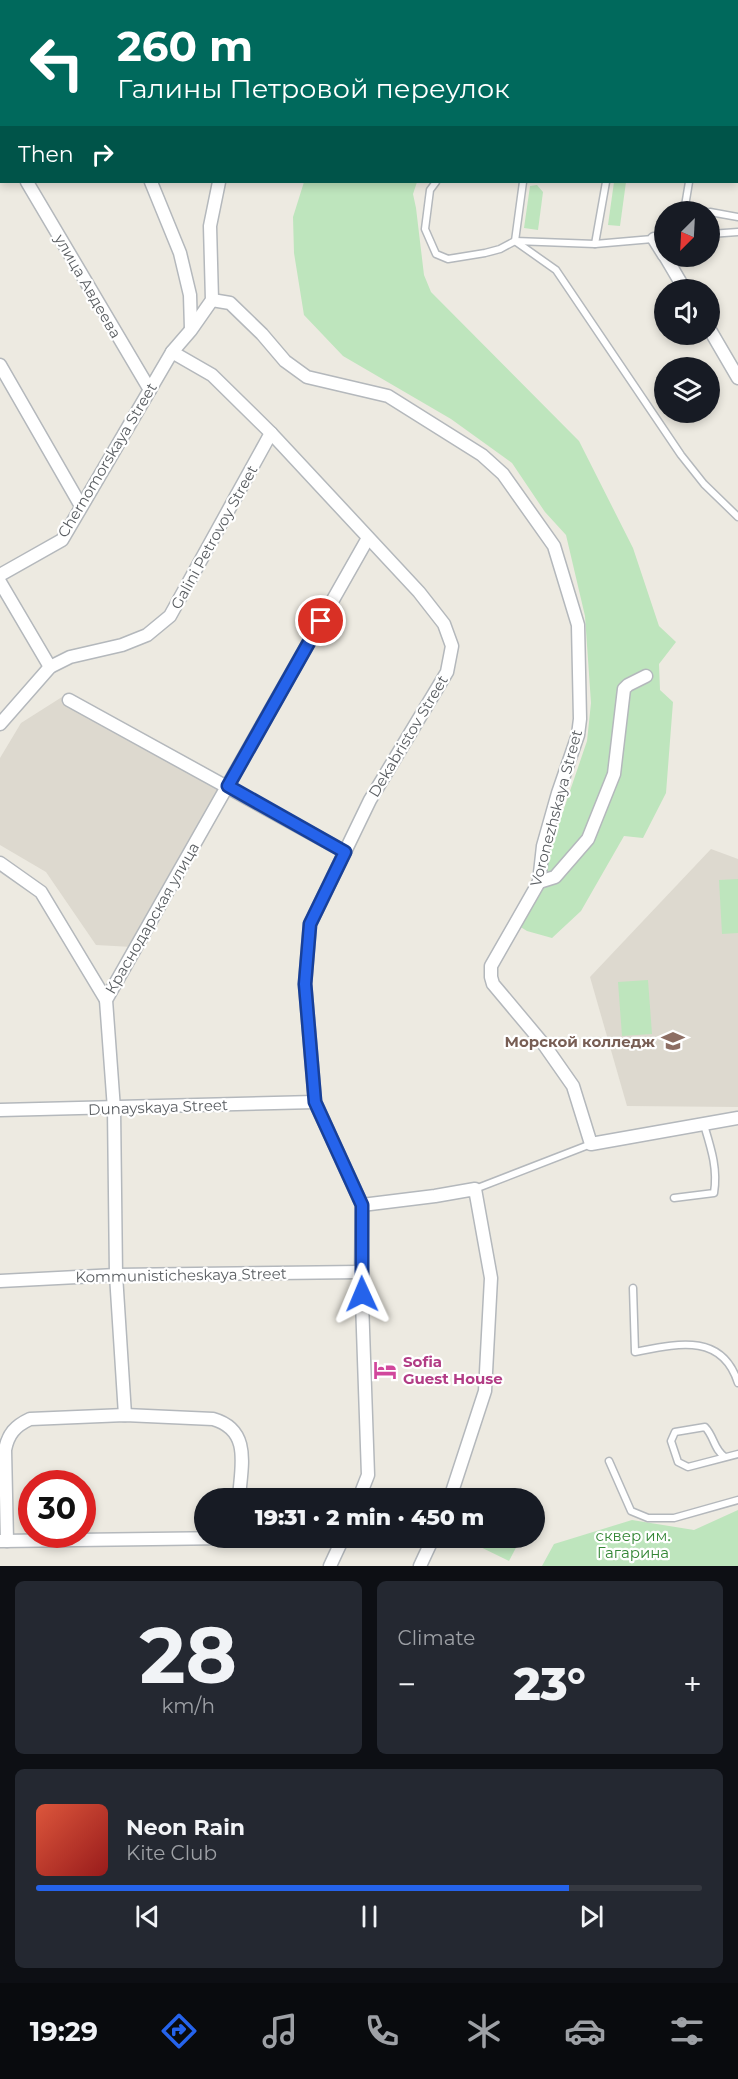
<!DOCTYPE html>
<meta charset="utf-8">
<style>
body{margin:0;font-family:Montserrat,sans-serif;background:#242831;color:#f1f3f6;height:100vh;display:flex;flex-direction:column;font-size:22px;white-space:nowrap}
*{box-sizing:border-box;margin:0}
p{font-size:20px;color:#9ea1a6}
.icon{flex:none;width:33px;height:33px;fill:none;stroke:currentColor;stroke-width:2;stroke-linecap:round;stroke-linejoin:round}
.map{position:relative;height:1566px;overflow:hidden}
.panel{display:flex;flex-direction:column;gap:15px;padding:15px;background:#0d0f14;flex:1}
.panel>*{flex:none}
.guide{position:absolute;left:0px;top:0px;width:738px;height:183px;box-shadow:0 3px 9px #0003;background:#00695c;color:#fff;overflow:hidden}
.needle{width:39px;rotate:204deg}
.tools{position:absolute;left:654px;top:201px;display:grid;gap:12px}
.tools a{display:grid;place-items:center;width:66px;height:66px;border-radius:50%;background:#171b24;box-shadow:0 3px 9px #0003;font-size:30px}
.speed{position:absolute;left:18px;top:1470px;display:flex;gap:12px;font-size:30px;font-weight:700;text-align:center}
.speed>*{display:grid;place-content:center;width:78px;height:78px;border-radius:50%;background:#171b24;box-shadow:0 3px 9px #0003;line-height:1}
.speed .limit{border:9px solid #d22;background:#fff;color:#111}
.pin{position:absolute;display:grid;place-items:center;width:51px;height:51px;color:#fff;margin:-26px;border:3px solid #fff;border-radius:50%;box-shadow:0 2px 6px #0007}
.me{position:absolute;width:66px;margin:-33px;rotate:359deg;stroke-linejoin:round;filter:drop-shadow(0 0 4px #0008)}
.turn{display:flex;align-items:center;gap:21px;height:126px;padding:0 18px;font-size:27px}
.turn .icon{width:78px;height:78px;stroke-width:2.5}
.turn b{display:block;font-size:42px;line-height:51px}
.then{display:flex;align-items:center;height:57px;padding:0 18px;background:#0003;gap:12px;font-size:22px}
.big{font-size:45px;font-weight:800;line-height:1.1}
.panel .card{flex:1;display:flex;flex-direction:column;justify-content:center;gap:9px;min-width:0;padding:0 21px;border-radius:9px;background:#242831}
.panel .dial{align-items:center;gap:0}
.dial b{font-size:78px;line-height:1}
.song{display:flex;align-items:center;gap:18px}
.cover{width:72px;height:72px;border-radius:9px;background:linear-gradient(135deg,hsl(10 70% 55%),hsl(0 70% 35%))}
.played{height:6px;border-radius:3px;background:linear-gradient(90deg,#2563eb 80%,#363941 80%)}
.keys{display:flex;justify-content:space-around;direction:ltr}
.heat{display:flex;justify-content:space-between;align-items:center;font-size:33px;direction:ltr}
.panel .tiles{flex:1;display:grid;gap:15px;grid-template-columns:1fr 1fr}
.card:last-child{grid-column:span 2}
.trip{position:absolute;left:194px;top:1488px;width:351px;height:60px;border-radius:30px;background:#171b24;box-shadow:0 3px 9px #0003;font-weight:800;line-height:60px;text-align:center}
.dock{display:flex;height:96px;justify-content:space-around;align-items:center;background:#090b0e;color:#9ea1a6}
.dock .icon{width:42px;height:42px}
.dock .selected{color:#2563eb}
.dock b{font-size:27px;color:#f1f3f6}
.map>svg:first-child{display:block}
.education{fill:#ddd9cf}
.green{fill:#bee5bd}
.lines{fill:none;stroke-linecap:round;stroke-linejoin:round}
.lane-casing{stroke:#b4b8bc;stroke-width:9}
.street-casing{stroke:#b4b8bc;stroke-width:15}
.lane{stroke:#fff;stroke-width:6}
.street{stroke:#fff;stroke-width:12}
.route-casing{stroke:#184099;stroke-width:15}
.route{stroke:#2563eb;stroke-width:10}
.labels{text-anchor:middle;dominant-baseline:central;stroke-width:4.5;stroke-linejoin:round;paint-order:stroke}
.street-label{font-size:15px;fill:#5a5e62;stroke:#fff}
.education-label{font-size:15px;font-weight:bold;fill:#785e54;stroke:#fff;text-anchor:end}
.hotel-label{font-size:15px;font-weight:bold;fill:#b23c85;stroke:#fff;text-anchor:start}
.park-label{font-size:15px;fill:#348736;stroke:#fff}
</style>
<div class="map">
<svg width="738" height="1566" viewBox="0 0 738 1566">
<rect width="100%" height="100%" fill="#edeae1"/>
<g class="education">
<path d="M62,697L222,788L132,947L96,945L46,872L0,845V758L21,723Z"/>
<path d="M711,849L738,859V1107L627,1106L590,977Z"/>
</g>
<g class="green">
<path d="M304,182H417L413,194L416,208L424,275L431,292L579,441L633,548L659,626L676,642L659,664L660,690L673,702L666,793L643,838L624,836L581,911L552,938L527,931L519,926L555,835L587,741L591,703L585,616L566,535L545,512L512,463L451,419L343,356L304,315L294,253L293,217Z"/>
<path d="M614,182H626L620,226L608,225Z"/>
<path d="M537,185L543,192L538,230L524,228L530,186Z"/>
<path d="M738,879V933L722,934L719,880Z"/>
<path d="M648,980L652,1034L622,1036L618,982Z"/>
<path d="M738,1510V1566H542L554,1544L632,1520L694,1530Z"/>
<path d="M462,1538H521L509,1561Z"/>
</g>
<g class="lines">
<g class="lane-casing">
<g id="lane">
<path d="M399,2L400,0"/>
<path d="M680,2L682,0"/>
<path d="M736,32L738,31"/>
<path d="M736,46L738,42"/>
<path d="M736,78H738"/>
<path d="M436,182L430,190L425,229L436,254L448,259L485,253L500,249L515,241L595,244L664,238"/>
<path d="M685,206L707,212"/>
<path d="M684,212L689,182"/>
<path d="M710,212L738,217"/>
<path d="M710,234L738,232"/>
<path d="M515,241L556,270L681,455L704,484L738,517"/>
<path d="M515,241L523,182"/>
<path d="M595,244L606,182"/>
<path d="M475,1189L591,1144"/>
<path d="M674,1198L714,1193C718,1169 711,1148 704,1125"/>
<path d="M633,1288L635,1352C676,1344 722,1332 738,1383"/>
<path d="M725,1457C714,1450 714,1436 705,1427L675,1432L671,1441L678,1462L688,1467L738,1454"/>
<path d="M609,1461L631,1511L648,1518H674L738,1500"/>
</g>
</g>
<g class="street-casing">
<g id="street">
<path d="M15,2L16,0"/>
<path d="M157,2V0"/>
<path d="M295,2V0"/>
<path d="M0,43L2,39"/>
<path d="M0,144L2,146"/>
<path d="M27,182L150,390"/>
<path d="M151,182L180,253L190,295L191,329"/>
<path d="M654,239L664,255"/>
<path d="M665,256L685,290"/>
<path d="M212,300L230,303L262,334L285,361L307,377L388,396L482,455L503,474L554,546L578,625L580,719L578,735L558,793L543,846L539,882L491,966V977L493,984L545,1046L573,1086L591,1144L738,1118"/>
<path d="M710,330L738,378"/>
<path d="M172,352L212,375L271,433L419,592L444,624L452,646L447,672L370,800L310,924L305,984L315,1102L362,1205L361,1272L368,1475L359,1498"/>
<path d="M0,365L81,506"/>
<path d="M0,575L62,540L172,352L191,330L212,300L210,226L219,182"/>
<path d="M0,582L50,667"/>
<path d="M69,700L345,852"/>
<path d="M0,724L50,667L70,657L122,645L147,635L170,616L271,433"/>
<path d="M0,863L41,892L106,1000"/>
<path d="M539,882L555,877L588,839L614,774L624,689L628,685L646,676"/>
<path d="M0,1110L315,1102"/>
<path d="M362,1205L435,1196L475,1189L491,1278L485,1391L450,1498"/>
<path d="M0,1281L116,1275L361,1272"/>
<path d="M125,1415L116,1275L114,1109L106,1000L368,538"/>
<path d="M1,1541L228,1538"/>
<path d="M7,1541L5,1450C8,1434 15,1426 30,1419L125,1415L213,1419C252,1430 241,1467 239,1498"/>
<path d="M330,1566L343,1538"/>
<path d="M420,1566L433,1538"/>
</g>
</g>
<use href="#lane" class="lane"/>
<use href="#street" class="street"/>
</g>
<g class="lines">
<g class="route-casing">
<path id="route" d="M321,621L228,786L345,852L310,924L305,984L315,1102L362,1205V1294"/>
</g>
<use href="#route" class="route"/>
</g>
<defs>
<g id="university-bare" transform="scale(1.8)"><path d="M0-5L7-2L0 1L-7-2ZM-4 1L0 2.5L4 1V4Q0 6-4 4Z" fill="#8d6e63" stroke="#fff" stroke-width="2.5" paint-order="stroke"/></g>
<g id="hotel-bare" transform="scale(1.8)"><path d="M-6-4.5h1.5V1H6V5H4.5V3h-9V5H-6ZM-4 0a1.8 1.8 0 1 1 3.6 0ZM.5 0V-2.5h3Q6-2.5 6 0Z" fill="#d1479c" stroke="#fff" stroke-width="2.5" paint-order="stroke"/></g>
</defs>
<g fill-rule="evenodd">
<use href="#university-bare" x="673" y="1041"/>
<use href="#hotel-bare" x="385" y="1370"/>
</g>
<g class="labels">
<g class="street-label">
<text transform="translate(88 286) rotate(60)">улица Авдеева</text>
<text transform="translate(107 460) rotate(-59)">Chernomorskaya Street</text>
<text transform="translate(214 537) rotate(-61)">Galini Petrovoy Street</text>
<text transform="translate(408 736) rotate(-59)">Dekabristov Street</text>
<text transform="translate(556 808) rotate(-75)">Voronezhskaya Street</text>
<text transform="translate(152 918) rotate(-60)">Краснодарская улица</text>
<text transform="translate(158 1107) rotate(-2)">Dunayskaya Street</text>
<text transform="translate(181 1275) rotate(-1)">Kommunisticheskaya Street</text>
</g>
<g class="education-label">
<text x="655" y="1041">Морской колледж</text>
</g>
<g class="hotel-label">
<text x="403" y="1361">Sofia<tspan x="403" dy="17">Guest House</tspan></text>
</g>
<g class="park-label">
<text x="633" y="1535">сквер им.<tspan x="633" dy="17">Гагарина</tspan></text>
</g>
</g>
</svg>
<div class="tools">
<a><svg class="needle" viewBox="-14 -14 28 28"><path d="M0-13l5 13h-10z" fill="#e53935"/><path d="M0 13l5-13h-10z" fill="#9ea1a6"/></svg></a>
<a><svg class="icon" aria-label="sound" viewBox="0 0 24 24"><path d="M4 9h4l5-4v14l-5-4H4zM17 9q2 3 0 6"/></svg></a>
<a><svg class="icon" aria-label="layers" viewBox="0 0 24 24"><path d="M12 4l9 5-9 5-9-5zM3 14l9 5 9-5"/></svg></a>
</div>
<div class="speed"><div class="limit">30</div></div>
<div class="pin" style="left:321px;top:621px;background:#d93025"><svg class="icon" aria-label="arrive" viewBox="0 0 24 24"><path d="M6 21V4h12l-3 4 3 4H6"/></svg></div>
<svg class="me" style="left:362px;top:1294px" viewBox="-20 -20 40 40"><path d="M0-17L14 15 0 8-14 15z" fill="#2563eb" stroke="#fff" stroke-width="4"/></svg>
<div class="trip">19:31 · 2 min · 450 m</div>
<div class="guide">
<div class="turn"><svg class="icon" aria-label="left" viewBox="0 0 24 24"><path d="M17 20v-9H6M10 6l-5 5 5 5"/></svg><div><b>260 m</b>Галины Петровой переулок</div></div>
<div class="then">Then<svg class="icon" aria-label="right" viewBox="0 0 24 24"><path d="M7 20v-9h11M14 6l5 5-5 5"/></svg></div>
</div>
</div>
<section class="panel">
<div class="tiles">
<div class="card dial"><b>28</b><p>km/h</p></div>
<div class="card"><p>Climate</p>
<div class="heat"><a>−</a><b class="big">23°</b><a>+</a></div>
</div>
<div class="card">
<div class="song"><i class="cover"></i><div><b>Neon Rain</b><p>Kite Club</p></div></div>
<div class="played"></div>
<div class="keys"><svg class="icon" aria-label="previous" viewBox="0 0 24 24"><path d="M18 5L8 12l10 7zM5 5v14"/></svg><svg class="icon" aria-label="pause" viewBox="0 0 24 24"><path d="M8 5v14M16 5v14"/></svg><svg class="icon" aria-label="next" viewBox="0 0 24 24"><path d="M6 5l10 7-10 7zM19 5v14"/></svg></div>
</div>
</div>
</section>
<nav class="dock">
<b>19:29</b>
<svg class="icon selected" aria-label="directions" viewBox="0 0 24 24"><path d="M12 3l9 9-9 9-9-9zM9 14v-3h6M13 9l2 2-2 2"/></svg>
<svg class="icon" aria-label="music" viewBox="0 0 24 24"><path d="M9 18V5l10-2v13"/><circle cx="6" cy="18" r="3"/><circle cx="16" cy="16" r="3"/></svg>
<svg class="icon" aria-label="phone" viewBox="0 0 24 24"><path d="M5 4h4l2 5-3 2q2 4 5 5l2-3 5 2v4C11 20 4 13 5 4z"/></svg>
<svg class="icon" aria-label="climate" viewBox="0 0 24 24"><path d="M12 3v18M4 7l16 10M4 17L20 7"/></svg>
<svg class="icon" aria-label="car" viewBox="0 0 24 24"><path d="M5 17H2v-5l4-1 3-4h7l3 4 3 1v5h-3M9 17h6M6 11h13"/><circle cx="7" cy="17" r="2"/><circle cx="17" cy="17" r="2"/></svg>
<svg class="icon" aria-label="filters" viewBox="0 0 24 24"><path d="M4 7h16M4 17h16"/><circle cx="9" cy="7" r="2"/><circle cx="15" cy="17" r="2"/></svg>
</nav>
